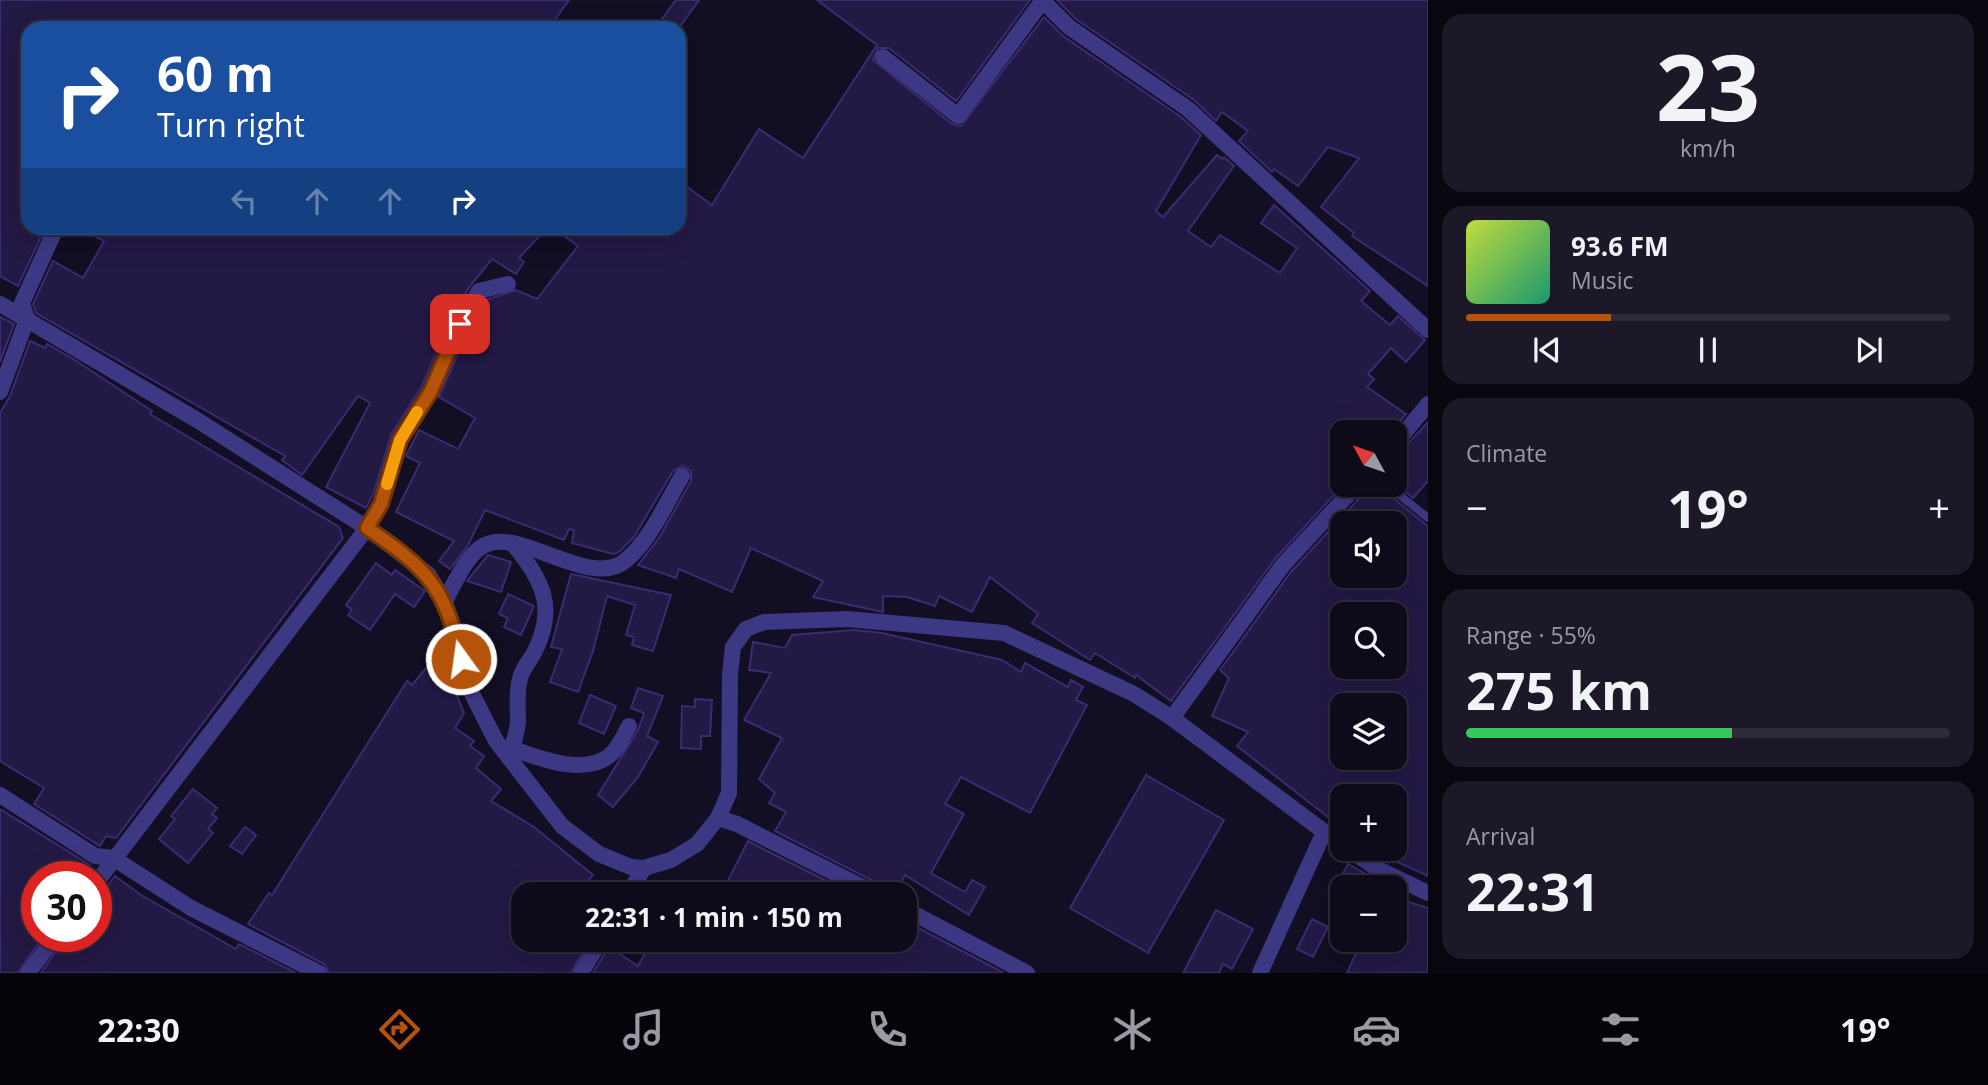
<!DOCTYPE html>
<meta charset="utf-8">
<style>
body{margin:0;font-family:"Open Sans",sans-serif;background:#1c1827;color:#f1f3f6;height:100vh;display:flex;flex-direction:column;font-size:26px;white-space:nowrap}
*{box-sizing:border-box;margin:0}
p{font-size:23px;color:#9b9aa2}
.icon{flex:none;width:38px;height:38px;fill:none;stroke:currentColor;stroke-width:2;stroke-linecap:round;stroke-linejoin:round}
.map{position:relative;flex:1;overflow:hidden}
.sheet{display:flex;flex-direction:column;gap:14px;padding:14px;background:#08060e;width:560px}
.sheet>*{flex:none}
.guide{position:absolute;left:21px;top:21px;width:665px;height:214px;border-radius:21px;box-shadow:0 7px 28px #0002,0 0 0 2px #2e2b39;background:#1a4fa0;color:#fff;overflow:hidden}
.needle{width:46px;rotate:310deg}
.controls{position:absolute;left:1330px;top:420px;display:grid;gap:14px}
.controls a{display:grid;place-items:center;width:77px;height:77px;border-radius:14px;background:#0e0a1a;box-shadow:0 7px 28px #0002,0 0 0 2px #2e2b39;font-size:35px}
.speed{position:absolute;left:21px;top:861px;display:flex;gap:14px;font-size:35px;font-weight:700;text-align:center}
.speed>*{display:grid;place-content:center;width:91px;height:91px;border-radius:50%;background:#0e0a1a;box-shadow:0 7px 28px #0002,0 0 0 2px #2e2b39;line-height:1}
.speed .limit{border:10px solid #d22;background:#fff;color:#111}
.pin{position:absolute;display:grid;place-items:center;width:60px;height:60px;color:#fff;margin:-30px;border-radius:14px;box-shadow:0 4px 10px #0006}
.me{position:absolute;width:77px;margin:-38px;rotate:346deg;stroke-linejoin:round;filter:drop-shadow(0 0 5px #0008)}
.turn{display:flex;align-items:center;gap:24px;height:147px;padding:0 21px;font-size:32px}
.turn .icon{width:91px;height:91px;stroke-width:2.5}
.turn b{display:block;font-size:49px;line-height:60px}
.lanes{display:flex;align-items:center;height:66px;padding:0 21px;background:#0003;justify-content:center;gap:35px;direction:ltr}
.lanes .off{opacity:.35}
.big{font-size:52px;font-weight:700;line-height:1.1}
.sheet .tile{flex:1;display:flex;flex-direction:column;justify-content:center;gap:10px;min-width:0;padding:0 24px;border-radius:21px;background:#1c1827}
.sheet .dial{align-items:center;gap:0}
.dial b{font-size:91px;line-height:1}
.song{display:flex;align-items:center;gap:21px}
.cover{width:84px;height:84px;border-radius:10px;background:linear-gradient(135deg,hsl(70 70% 55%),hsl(160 70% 35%))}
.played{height:7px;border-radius:4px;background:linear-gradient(90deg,#b45309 30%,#2e2b39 30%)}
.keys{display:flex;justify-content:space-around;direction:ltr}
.heat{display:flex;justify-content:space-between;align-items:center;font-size:38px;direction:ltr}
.charge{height:10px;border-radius:5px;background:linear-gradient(90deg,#34c759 55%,#2e2b39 0)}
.trip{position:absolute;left:511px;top:882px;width:406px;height:70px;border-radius:21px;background:#0e0a1a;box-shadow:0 7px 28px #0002,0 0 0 2px #2e2b39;font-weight:700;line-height:70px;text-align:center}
.dock{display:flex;height:112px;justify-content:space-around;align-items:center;background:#06040a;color:#9b9aa2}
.dock .icon{width:49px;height:49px}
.dock .current{color:#b45309}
.dock b{font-size:32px;color:#f1f3f6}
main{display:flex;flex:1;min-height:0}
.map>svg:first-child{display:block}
.building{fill:#231945;stroke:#3b2b71;stroke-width:2;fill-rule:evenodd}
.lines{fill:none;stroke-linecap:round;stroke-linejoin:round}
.lane{stroke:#3d3883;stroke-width:8}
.street{stroke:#3d3883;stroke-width:16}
.route-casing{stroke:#753606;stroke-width:18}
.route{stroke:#b45309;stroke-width:12}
.slow{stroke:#f59e0b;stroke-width:12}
</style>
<main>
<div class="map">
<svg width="1428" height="973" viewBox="0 0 1428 973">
<rect width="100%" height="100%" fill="#120e23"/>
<g class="building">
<path d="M0,0H569L549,28H28V228H45L18,286L0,276Z"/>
<path d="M676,0H699L679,28L662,19Z"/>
<path d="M817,0H1030L956,101L889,48H878L873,60L952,124L961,126L1044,17L1063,36L1181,117L1201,135L1156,211L1163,217L1217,155L1222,159L1224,157L1234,166L1188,231L1211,247L1220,235L1280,273L1297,248L1261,223L1274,205L1370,291L1361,301L1390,325L1398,316L1425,340L1406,362L1391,348L1368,374L1374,379L1367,387L1406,414L1391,432H1342L1343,485L1275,559L1171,701L1136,675L1135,678L1095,653L1090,660L1032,623L1038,614L990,577L972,612L939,596L935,606L907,597L883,596V612L813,597L823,581L751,548L732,592L679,569L676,578L638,565L659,538L691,481V471L683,466L673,471L634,537L619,552L613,554L572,543L574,530L569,529L564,540L485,510L468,545L450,569L439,561L454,541L396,512L420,463L406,456L419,430L458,449L475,418L439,397L469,329L486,300L516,290L537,299L578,246L553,228H679V181L712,205L759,129L803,158L877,45Z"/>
<path d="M1057,0H1428V286L1352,236L1354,233L1321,207L1359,158L1328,147L1298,186L1274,169L1272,172L1239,141L1248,131L1222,112L1216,121L1194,100L1076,19Z"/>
<path d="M79,228H547L519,258L524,262L516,274L492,259L470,286L450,320L422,386L391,435L374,492L366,508L326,487L370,403L358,396L302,475L282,460L285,456L36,313L33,304L53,261L83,278L104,241Z"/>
<path d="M0,317L14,324L0,362Z"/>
<path d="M30,341L45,348L47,344L75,360L152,411L150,414L339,527L343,538L116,838L106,836L100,846L34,804L44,788L0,761V413L10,396Z"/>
<path d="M1428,422V481L1413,498L1395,483V458Z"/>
<path d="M1367,485H1381L1383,490L1428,526V876L1369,849H1395V796H1342V828L1237,746L1248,732L1212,716L1229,678L1220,670L1291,572L1365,492ZM1342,523H1395V576H1342ZM1342,614H1395V667H1342ZM1342,705H1395V758H1342Z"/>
<path d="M488,555L511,562L501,592L467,581Z"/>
<path d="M376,563L392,575L395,570L425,591L414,607L395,594L370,630L348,615L352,610L346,605Z"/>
<path d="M571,574L671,595L653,651L632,645L634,637L626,635L635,605L607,596L593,651L578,692L550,682L562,649L551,647Z"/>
<path d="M508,594L534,606L521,635L504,627L508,618L499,614Z"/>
<path d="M854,630L882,633L1002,660L1021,672L1025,663L1068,687L1071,680L1083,687L1076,700L1087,705L1030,813L961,777L945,804L964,814L931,873L965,892L972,880L985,887L969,915L905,875L895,894H886L881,885L775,831L786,812L769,803L775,793L759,779L782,738L744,720L771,673L749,670L753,642L785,648L792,635Z"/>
<path d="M427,667L455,691L464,713L455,728L474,741L470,746L484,756L476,768L501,789L491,801L534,827L593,875L577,894H523V940H589L571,973H329L324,964L248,924L269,893L272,895L407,681L412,685Z"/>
<path d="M638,688L663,696L647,736L658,742L638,777L613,807L598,795L638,730L644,713L631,708Z"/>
<path d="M590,695L616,706L604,734L579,723Z"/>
<path d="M695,699L712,700L710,736H701V749L681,748L682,706L695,707Z"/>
<path d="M1146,775L1224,820L1148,953L1070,908Z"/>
<path d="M193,789L217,808L212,814L217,818L208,829L213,833L188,863L159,839L175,819L171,816Z"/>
<path d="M0,809L90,865L82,877H37V936H43L18,973H0Z"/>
<path d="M245,827L256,835L242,854L230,846Z"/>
<path d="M748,841L765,850L853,894H721Z"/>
<path d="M1348,864L1373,878L1392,887H1336Z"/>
<path d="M115,876L141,895L236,949L239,944L296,973H41L66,936H96V902Z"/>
<path d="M1395,898L1428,908V973H1347L1362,940H1395Z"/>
<path d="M1216,910L1253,929L1232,969L1223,964L1219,973H1183Z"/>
<path d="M1312,919L1328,927L1313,957L1297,949Z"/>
<path d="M905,921L1004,973H593L609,947L638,966L652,940H905Z"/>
</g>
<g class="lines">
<path class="lane" d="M1387,485L1428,518"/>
<g class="street">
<path d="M1042,0L1069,27L1188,109L1428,330"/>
<path d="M883,57L958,116L1043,0"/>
<path d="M0,304L197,420L367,528L428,574L445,601L466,682L496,741L562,826L599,854L631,867L644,868L671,860L697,844L718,818L729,793L730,674L733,647L746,629L764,622L847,619L1004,633L1134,694L1172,718L1342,845"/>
<path d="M0,392L27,319L22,303L56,228"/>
<path d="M1395,444L1428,404"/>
<path d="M445,601C455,583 468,549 490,543C527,533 592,588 625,561C650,541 666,503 682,476"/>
<path d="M1172,718L1283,565L1357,485"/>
<path d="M511,748C540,759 591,779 615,750C621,743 625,733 629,726"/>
<path d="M509,758C512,747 517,734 518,722C518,707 516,693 520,679C522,668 530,661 535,651C557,607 542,579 513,544"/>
<path d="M0,795L95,856L113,858L191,908L319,973"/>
<path d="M718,818L737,824L876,894"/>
<path d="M1348,849L1378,869L1428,893"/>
<path d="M96,883L367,528L381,504L400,440L431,391L460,324L479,291L508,284"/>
<path d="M628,894L644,868"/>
<path d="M905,909L1027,973"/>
<path d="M28,973L56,936"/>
<path d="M581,973L601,940"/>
<path d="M1260,973L1324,832"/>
</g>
</g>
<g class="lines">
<g class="route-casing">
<path id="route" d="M460,324L431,391L400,440L381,504L367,528C428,569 445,587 461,659"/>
</g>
<use href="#route" class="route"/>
<path class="slow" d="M387,484L400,440L417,412"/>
</g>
</svg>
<div class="controls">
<a><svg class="needle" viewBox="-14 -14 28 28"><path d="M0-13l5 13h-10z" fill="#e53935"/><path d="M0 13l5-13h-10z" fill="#9b9aa2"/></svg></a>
<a><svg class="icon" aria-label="sound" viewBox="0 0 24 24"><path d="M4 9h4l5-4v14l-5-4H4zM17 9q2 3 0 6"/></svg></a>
<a><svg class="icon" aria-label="search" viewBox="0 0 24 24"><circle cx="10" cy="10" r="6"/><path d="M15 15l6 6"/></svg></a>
<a><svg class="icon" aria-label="layers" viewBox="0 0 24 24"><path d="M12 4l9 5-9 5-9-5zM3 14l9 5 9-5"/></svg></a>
<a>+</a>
<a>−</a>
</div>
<div class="speed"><div class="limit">30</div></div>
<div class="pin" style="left:460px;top:324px;background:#d93025"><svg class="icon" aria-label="arrive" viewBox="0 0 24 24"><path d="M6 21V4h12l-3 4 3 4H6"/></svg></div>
<svg class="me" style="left:461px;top:659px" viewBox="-20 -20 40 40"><circle r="17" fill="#b45309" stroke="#fff" stroke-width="3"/><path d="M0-11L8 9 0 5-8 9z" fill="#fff"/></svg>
<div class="trip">22:31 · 1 min · 150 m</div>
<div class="guide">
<div class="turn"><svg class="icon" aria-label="right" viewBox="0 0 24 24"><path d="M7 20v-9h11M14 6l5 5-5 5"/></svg><div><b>60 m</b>Turn right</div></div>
<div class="lanes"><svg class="icon off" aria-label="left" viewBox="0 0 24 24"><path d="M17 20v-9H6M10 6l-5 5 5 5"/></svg><svg class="icon off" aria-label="ahead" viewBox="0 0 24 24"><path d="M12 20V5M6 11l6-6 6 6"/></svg><svg class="icon off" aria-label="ahead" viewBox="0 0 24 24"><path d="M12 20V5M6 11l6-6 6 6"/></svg><svg class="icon" aria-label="right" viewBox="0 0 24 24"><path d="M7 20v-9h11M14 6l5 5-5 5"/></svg></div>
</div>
</div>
<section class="sheet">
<div class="tile dial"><b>23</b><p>km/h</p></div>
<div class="tile">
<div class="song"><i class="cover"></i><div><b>93.6 FM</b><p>Music</p></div></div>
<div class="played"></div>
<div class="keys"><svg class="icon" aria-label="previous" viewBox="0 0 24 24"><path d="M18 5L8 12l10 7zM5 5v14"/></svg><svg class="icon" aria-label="pause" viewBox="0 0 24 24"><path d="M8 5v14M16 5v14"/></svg><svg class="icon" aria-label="next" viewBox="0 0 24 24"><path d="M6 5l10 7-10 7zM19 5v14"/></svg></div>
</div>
<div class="tile"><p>Climate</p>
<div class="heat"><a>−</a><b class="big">19°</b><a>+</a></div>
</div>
<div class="tile"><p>Range · 55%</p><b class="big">275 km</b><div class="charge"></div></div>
<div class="tile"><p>Arrival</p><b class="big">22:31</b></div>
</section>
</main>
<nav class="dock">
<b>22:30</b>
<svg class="icon current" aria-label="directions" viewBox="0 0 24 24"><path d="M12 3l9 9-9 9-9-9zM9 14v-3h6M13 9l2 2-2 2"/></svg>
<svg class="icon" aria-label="music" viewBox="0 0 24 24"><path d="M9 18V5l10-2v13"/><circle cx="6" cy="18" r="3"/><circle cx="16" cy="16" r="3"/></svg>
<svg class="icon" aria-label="phone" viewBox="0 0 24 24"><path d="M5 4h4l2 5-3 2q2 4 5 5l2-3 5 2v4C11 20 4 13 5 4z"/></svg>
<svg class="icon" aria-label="climate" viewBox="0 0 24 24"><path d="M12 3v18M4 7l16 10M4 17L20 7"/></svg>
<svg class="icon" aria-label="car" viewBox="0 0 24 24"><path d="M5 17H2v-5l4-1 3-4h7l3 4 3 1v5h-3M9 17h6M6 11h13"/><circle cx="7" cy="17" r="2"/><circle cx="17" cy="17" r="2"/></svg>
<svg class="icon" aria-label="filters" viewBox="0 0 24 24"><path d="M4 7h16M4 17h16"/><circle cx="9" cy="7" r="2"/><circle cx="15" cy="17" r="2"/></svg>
<b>19°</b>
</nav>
